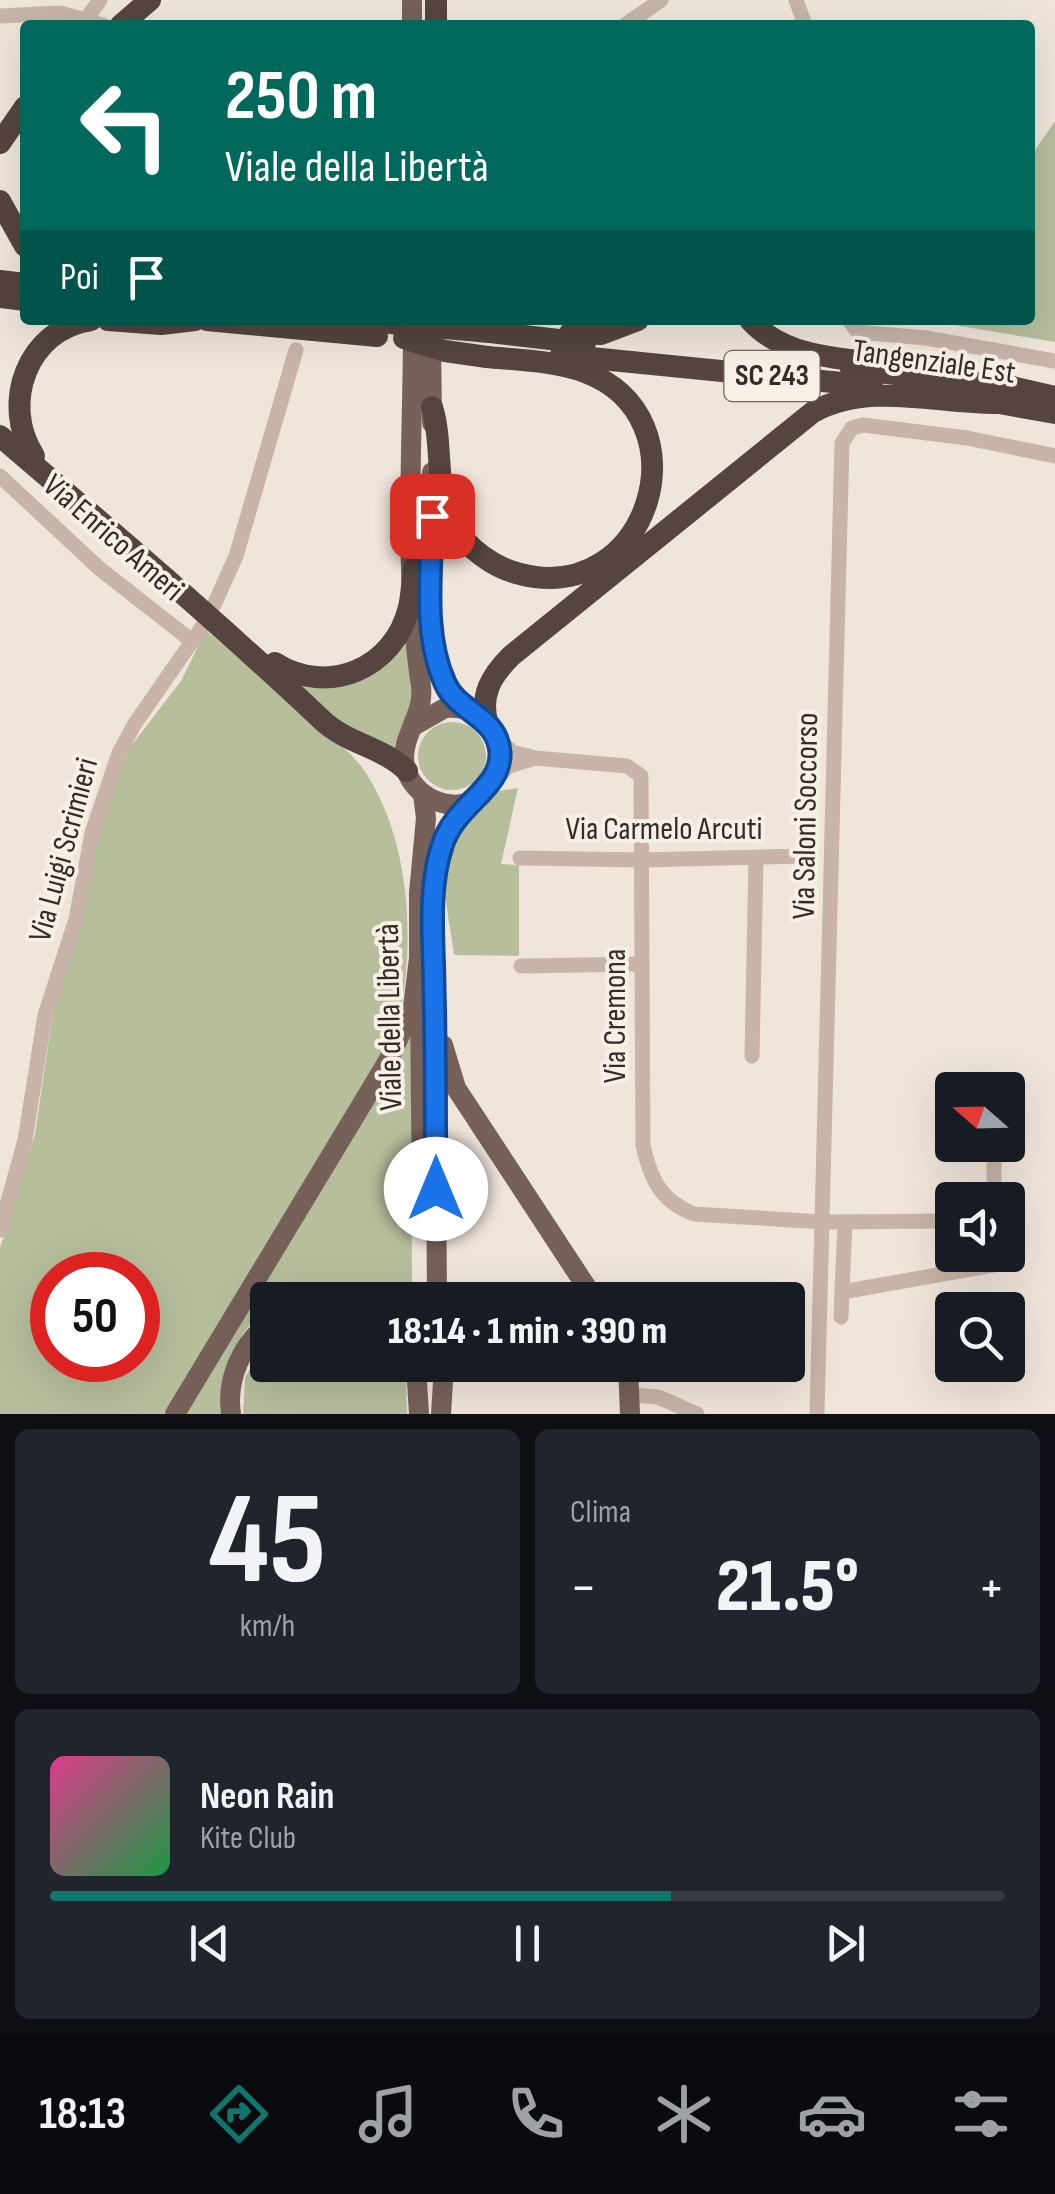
<!DOCTYPE html>
<html lang="it">
<meta charset="utf-8">
<style>
body{margin:0;font-family:"Sofia Sans Condensed",sans-serif;background:#20242c;color:#f1f3f6;height:100vh;display:flex;flex-direction:column;font-size:38px;white-space:nowrap}
*{box-sizing:border-box;margin:0}
p{font-size:32px;color:#9ea1a6}
.icon{flex:none;width:55px;height:55px;fill:none;stroke:currentColor;stroke-width:2;stroke-linecap:round;stroke-linejoin:round}
.map{position:relative;height:1414px;overflow:hidden}
.details{display:flex;flex-direction:column;gap:15px;padding:15px;background:#0d0f14;flex:1}
.details>*{flex:none}
.banner{position:absolute;left:20px;top:20px;width:1015px;height:305px;border-radius:10px;box-shadow:0 10px 40px #0002;background:#00695c;color:#fff;overflow:hidden}
.needle{width:65px;rotate:290deg}
.fabs{position:absolute;left:935px;top:1072px;display:grid;gap:20px}
.fabs a{display:grid;place-items:center;width:90px;height:90px;border-radius:10px;background:#171b24;box-shadow:0 10px 40px #0002;font-size:50px}
.speed{position:absolute;left:30px;top:1252px;display:flex;gap:20px;font-size:50px;font-weight:700;text-align:center}
.speed>*{display:grid;place-content:center;width:130px;height:130px;border-radius:50%;background:#171b24;box-shadow:0 10px 40px #0002;line-height:1}
.speed .limit{border:15px solid #d22;background:#fff;color:#111}
.pin{position:absolute;display:grid;place-items:center;width:85px;height:85px;color:#fff;margin:-42px;border-radius:20px;box-shadow:0 5px 15px #0006}
.me{position:absolute;width:110px;margin:-55px;rotate:0deg;stroke-linejoin:round;filter:drop-shadow(0 0 8px #0008)}
.turn{display:flex;align-items:center;gap:35px;height:210px;padding:0 40px;font-size:45px}
.turn .icon{width:130px;height:130px;stroke-width:2.5}
.turn b{display:block;font-size:70px;line-height:85px}
.then{display:flex;align-items:center;height:95px;padding:0 40px;background:#0003;gap:20px;font-size:38px}
.big{font-size:75px;font-weight:800;line-height:1.1}
.details .card{flex:1;display:flex;flex-direction:column;justify-content:center;gap:15px;min-width:0;padding:0 35px;border-radius:15px;background:#20242c}
.details .dial{align-items:center;gap:0}
.dial b{font-size:130px;line-height:1}
.song{display:flex;align-items:center;gap:30px}
.cover{width:120px;height:120px;border-radius:15px;background:linear-gradient(135deg,hsl(330 70% 55%),hsl(140 70% 35%))}
.played{height:10px;border-radius:5px;background:linear-gradient(90deg,#0f766e 65%,#363941 65%)}
.keys{display:flex;justify-content:space-around;direction:ltr}
.heat{display:flex;justify-content:space-between;align-items:center;font-size:55px;direction:ltr}
.details .tiles{flex:1;display:grid;gap:15px;grid-template-columns:1fr 1fr}
.card:last-child{grid-column:span 2}
.trip{position:absolute;left:250px;top:1282px;width:555px;height:100px;border-radius:10px;background:#171b24;box-shadow:0 10px 40px #0002;font-weight:800;line-height:100px;text-align:center}
.dock{display:flex;height:160px;justify-content:space-around;align-items:center;background:#090b0e;color:#9ea1a6}
.dock .icon{width:70px;height:70px}
.dock .on{color:#0f766e}
.dock b{font-size:45px;color:#f1f3f6}
.map>svg:first-child{display:block}
.green{fill:#b6be9c;fill-rule:evenodd}
.lines{fill:none;stroke-linecap:round;stroke-linejoin:round}
.minor{stroke:#c8b4a8;stroke-width:15}
.major{stroke:#766159;stroke-width:20}
.highway{stroke:#55443f;stroke-width:22}
.highway-bridge{stroke:#55443f;stroke-width:22}
.route-casing{stroke:#114b97;stroke-width:25}
.route{stroke:#1a73e8;stroke-width:18}
.labels{text-anchor:middle;dominant-baseline:central;stroke-width:8;stroke-linejoin:round;paint-order:stroke}
.shield{fill:#f8efe7;stroke:#706661;stroke-width:2.5}
.shield-label{font-size:30px;font-weight:bold;fill:#352b28}
.street-label{font-size:32px;fill:#352b28;stroke:#f8efe7}
</style>
<div class="map">
<svg width="1055" height="1414" viewBox="0 0 1055 1414">
<rect width="100%" height="100%" fill="#f0e5db"/>
<g class="green">
<path d="M1055,121V342L925,320H1030V157Z"/>
<path d="M409,625L416,706L400,729L393,752L361,738L291,682L327,686Z"/>
<path d="M206,630C241,660 276,690 310,720C327,734 348,749 361,766C412,837 417,949 396,1032L164,1414H0V1248L35,1134L55,999L113,782L131,746L181,681ZM52,1275H138V1360H52Z"/>
<circle cx="452" cy="756" r="34"/>
<path d="M518,788L501,864L519,865V956L454,955L444,889L460,818L498,791Z"/>
<path d="M411,1026L412,1300H374L338,1291L268,1300L267,1309C239,1327 215,1381 221,1414H184Z"/>
<path d="M267,1339L268,1365H406L407,1414H243L245,1378Z"/>
</g>
<g class="lines">
<g class="minor">
<path d="M796,0L805,25"/>
<path d="M0,16L60,13L103,25"/>
<path d="M86,19L100,0"/>
<path d="M625,25L661,0"/>
<path d="M849,320L857,331L868,333L926,338L1055,361"/>
<path d="M0,476L100,569L192,641"/>
<path d="M214,605L236,556L296,350"/>
<path d="M535,758L627,766L641,776L643,1146C651,1179 660,1201 694,1214L823,1222L952,1221"/>
<path d="M494,781L509,766L535,758L512,752L496,737"/>
<path d="M520,858L642,860L808,856"/>
<path d="M521,966L642,964"/>
<path d="M752,1056L756,859"/>
<path d="M994,1200V1156"/>
<path d="M845,1222L842,1292L993,1265V1255"/>
<path d="M0,1230L25,1140L45,1015L76,919L92,833L119,753L134,725L204,624"/>
<path d="M841,1317L842,1292"/>
<path d="M632,1395L658,1397L697,1414"/>
<path d="M817,1414L842,443L852,428L863,425L967,438L1055,456"/>
</g>
<g class="major">
<path d="M412,0V25"/>
<path d="M413,327C413,445 403,569 421,686C425,716 399,737 405,766C408,781 420,794 434,800C505,830 530,703 445,708L415,725"/>
<path d="M431,332L432,423"/>
<path d="M432,472C432,538 412,667 470,711"/>
<path d="M419,968V893L426,818L423,794"/>
<path d="M420,1002L422,1213"/>
<path d="M443,1045L456,1088L595,1300"/>
<path d="M437,1300L434,883L448,830L470,800"/>
<path d="M416,1365L419,1414"/>
<path d="M628,1365L630,1414"/>
<path d="M175,1414L388,1061L413,1007L419,958"/>
<path d="M231,1414C226,1380 241,1345 268,1324"/>
<path d="M441,1414L444,1365"/>
</g>
<g class="highway">
<path d="M121,25L150,0"/>
<path d="M436,25V0"/>
<path d="M0,143L25,107"/>
<path d="M0,201L25,246"/>
<path d="M0,281L25,284"/>
<path d="M0,297L25,300"/>
<path d="M108,320L161,324L195,320"/>
<path d="M207,320L377,336"/>
<path d="M750,320C781,354 823,356 865,362"/>
<path d="M490,332L585,343"/>
<path d="M570,333L601,334L638,320"/>
<path d="M561,355L872,386"/>
<path d="M851,369L1012,387L1055,397"/>
<path d="M988,401L1055,413"/>
<path d="M432,407C444,446 433,488 454,525C467,549 495,568 520,574C649,607 707,418 585,372C555,361 519,360 487,357"/>
<path d="M0,436C109,529 218,622 322,720C347,744 383,747 407,771"/>
<path d="M34,456C0,403 28,329 91,320"/>
<path d="M275,663C327,696 394,670 409,607C412,595 412,581 414,568"/>
<path d="M488,725C479,696 491,676 511,656L813,412C872,380 940,405 1003,403"/>
</g>
<g class="highway-bridge">
<path d="M378,322L490,332"/>
<path d="M404,338L445,351L487,357"/>
</g>
</g>
<g class="lines">
<g class="route-casing">
<path id="route" d="M432,516C432,570 422,633 445,683C457,712 497,716 500,752C502,790 455,803 442,846C427,891 434,943 434,990C436,1056 435,1123 436,1189"/>
</g>
<use href="#route" class="route"/>
</g>
<g class="labels">
<rect class="shield" x="724.5" y="351" width="95" height="50" rx="8"/>
<g class="shield-label">
<text x="772" y="376">SC 243</text>
</g>
<g class="street-label">
<text transform="translate(934 362) rotate(8)">Tangenziale Est</text>
<text transform="translate(113 538) rotate(41)">Via Enrico Ameri</text>
<text transform="translate(806 816) rotate(-89)">Via Saloni Soccorso</text>
<text x="664" y="829">Via Carmelo Arcuti</text>
<text transform="translate(64 850) rotate(-75)">Via Luigi Scrimieri</text>
<text transform="translate(615 1016) rotate(-90)">Via Cremona</text>
<text transform="translate(390 1017) rotate(-91)">Viale della Libertà</text>
</g>
</g>
</svg>
<div class="fabs">
<a><svg class="needle" viewBox="-14 -14 28 28"><path d="M0-13l5 13h-10z" fill="#e53935"/><path d="M0 13l5-13h-10z" fill="#9ea1a6"/></svg></a>
<a><svg class="icon" aria-label="sound" viewBox="0 0 24 24"><path d="M4 9h4l5-4v14l-5-4H4zM17 9q2 3 0 6"/></svg></a>
<a><svg class="icon" aria-label="search" viewBox="0 0 24 24"><circle cx="10" cy="10" r="6"/><path d="M15 15l6 6"/></svg></a>
</div>
<div class="speed"><div class="limit">50</div></div>
<div class="pin" style="left:432px;top:516px;background:#d93025"><svg class="icon" aria-label="arrive" viewBox="0 0 24 24"><path d="M6 21V4h12l-3 4 3 4H6"/></svg></div>
<svg class="me" style="left:436px;top:1189px" viewBox="-20 -20 40 40"><circle r="19" fill="#fff"/><path d="M0-13L10 11 0 6-10 11z" fill="#1a73e8"/></svg>
<div class="trip">18:14 · 1 min · 390 m</div>
<div class="banner">
<div class="turn"><svg class="icon" aria-label="left" viewBox="0 0 24 24"><path d="M17 20v-9H6M10 6l-5 5 5 5"/></svg><div><b>250 m</b>Viale della Libertà</div></div>
<div class="then">Poi<svg class="icon" aria-label="arrive" viewBox="0 0 24 24"><path d="M6 21V4h12l-3 4 3 4H6"/></svg></div>
</div>
</div>
<section class="details">
<div class="tiles">
<div class="card dial"><b>45</b><p>km/h</p></div>
<div class="card"><p>Clima</p>
<div class="heat"><a>−</a><b class="big">21.5°</b><a>+</a></div>
</div>
<div class="card">
<div class="song"><i class="cover"></i><div><b>Neon Rain</b><p>Kite Club</p></div></div>
<div class="played"></div>
<div class="keys"><svg class="icon" aria-label="previous" viewBox="0 0 24 24"><path d="M18 5L8 12l10 7zM5 5v14"/></svg><svg class="icon" aria-label="pause" viewBox="0 0 24 24"><path d="M8 5v14M16 5v14"/></svg><svg class="icon" aria-label="next" viewBox="0 0 24 24"><path d="M6 5l10 7-10 7zM19 5v14"/></svg></div>
</div>
</div>
</section>
<nav class="dock">
<b>18:13</b>
<svg class="icon on" aria-label="directions" viewBox="0 0 24 24"><path d="M12 3l9 9-9 9-9-9zM9 14v-3h6M13 9l2 2-2 2"/></svg>
<svg class="icon" aria-label="music" viewBox="0 0 24 24"><path d="M9 18V5l10-2v13"/><circle cx="6" cy="18" r="3"/><circle cx="16" cy="16" r="3"/></svg>
<svg class="icon" aria-label="phone" viewBox="0 0 24 24"><path d="M5 4h4l2 5-3 2q2 4 5 5l2-3 5 2v4C11 20 4 13 5 4z"/></svg>
<svg class="icon" aria-label="climate" viewBox="0 0 24 24"><path d="M12 3v18M4 7l16 10M4 17L20 7"/></svg>
<svg class="icon" aria-label="car" viewBox="0 0 24 24"><path d="M5 17H2v-5l4-1 3-4h7l3 4 3 1v5h-3M9 17h6M6 11h13"/><circle cx="7" cy="17" r="2"/><circle cx="17" cy="17" r="2"/></svg>
<svg class="icon" aria-label="filters" viewBox="0 0 24 24"><path d="M4 7h16M4 17h16"/><circle cx="9" cy="7" r="2"/><circle cx="15" cy="17" r="2"/></svg>
</nav>
